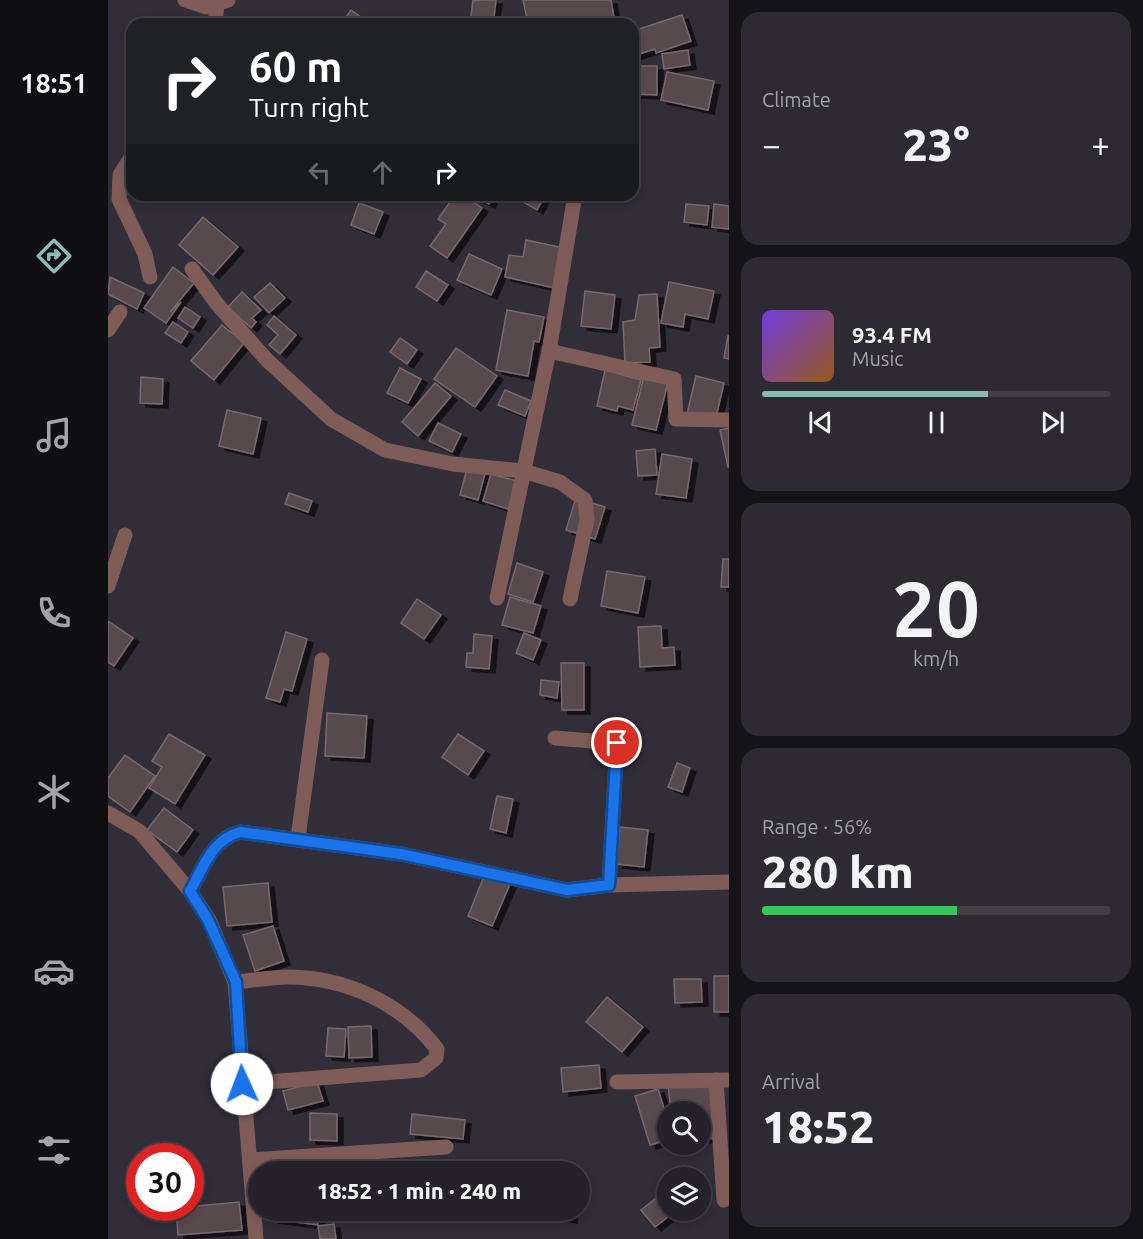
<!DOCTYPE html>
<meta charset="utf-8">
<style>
body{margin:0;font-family:Ubuntu,sans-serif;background:#2d2a33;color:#f1f3f6;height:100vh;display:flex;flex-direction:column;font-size:22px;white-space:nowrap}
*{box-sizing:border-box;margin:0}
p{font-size:20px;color:#a3a4a9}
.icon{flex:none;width:33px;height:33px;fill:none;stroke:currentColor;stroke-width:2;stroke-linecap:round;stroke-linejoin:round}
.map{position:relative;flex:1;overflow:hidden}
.details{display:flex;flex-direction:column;gap:12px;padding:12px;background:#141318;width:414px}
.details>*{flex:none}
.top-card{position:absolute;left:18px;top:18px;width:513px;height:183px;border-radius:18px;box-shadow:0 3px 9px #0003,0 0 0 2px #423f47;background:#202124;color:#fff;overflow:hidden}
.tools{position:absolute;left:549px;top:1101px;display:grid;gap:12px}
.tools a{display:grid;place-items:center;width:54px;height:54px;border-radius:50%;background:#25222b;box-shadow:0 3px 9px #0003,0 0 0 2px #423f47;font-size:30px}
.speed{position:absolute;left:18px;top:1143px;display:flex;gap:12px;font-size:30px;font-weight:700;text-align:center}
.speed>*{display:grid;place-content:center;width:78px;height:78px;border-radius:50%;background:#25222b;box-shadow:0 3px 9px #0003,0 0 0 2px #423f47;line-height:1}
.speed .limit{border:9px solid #d22;background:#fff;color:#111}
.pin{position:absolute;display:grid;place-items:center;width:51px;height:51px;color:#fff;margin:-26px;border:3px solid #fff;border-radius:50%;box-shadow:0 2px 6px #0007}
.me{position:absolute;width:66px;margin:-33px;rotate:358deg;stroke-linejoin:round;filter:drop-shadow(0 0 4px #0008)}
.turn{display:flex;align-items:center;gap:21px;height:126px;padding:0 24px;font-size:27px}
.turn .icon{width:78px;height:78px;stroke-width:2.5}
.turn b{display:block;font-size:42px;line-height:51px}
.lanes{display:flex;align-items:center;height:57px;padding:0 24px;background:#0003;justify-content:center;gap:30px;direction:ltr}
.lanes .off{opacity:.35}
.big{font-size:45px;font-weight:800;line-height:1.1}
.details .widget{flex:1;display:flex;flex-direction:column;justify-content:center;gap:9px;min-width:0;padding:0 21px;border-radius:18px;background:#2d2a33}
.details .dial{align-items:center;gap:0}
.dial b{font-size:78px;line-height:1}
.song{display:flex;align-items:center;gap:18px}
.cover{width:72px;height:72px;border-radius:9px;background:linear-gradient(135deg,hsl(260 70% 55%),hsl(30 70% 35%))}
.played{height:6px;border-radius:3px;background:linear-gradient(90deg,#8bbbb9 65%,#423f47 65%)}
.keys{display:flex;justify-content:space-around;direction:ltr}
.heat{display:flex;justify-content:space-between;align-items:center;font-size:33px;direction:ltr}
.charge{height:9px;border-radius:4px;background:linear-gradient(90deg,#34c759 56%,#423f47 0)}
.trip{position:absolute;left:140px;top:1161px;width:342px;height:60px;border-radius:30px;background:#25222b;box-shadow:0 3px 9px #0003,0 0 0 2px #423f47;font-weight:800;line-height:60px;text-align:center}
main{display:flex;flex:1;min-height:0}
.menu{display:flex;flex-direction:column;width:108px;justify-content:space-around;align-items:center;background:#0f0e11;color:#a3a4a9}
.menu .icon{width:42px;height:42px}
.menu .current{color:#8bbbb9}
.menu b{font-size:27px;color:#f1f3f6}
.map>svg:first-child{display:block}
.building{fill:#58484d;stroke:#79696e;stroke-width:1.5;filter:url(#shadow)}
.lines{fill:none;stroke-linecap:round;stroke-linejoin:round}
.street{stroke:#7f5c58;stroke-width:15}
.route-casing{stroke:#114b97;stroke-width:15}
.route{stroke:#1a73e8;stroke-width:10}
</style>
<main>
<nav class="menu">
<b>18:51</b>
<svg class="icon current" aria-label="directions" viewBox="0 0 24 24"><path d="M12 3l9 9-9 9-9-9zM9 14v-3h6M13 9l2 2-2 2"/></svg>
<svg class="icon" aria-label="music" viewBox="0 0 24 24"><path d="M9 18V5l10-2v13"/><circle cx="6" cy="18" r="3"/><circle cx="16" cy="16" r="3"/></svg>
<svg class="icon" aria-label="phone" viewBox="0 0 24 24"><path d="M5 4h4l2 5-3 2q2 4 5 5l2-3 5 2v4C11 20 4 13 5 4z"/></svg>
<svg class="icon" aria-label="climate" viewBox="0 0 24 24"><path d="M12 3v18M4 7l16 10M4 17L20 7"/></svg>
<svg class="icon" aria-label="car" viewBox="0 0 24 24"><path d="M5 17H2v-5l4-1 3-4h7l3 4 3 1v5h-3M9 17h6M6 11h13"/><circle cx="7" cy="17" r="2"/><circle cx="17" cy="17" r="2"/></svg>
<svg class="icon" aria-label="filters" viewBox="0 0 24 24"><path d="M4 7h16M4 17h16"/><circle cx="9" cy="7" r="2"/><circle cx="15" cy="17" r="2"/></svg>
</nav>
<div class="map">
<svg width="621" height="1239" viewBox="0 0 621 1239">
<defs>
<filter id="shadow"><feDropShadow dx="6" dy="4" stdDeviation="0" flood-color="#0009"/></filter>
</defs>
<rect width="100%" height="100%" fill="#312d39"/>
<g class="building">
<path d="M365,0H388L385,24H362Z"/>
<path d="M415,0H503L507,24H420Z"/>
<path d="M243,10L260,22L259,24H233Z"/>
<path d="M574,15L583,41L548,53L547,49L525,56V31Z"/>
<path d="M580,50L582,65L556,69L554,54Z"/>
<path d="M525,66H549V95L525,94Z"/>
<path d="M559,72L606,81L600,110L553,100Z"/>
<path d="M347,195H355L374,208L339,258L322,246L338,224L330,219Z"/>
<path d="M363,195H385L381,204Z"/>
<path d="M403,195H437L429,210Z"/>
<path d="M251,203L275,212L266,234L243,225Z"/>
<path d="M578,204L601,206L599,225L576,222Z"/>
<path d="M606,204L621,206V229L604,227Z"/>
<path d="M95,217L130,247L105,275L71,245Z"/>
<path d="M418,240L456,248L447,288L397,277L401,255L415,257Z"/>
<path d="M361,254L394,269L383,295L349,280Z"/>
<path d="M65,267L86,283L62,312L73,302L58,323L36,308Z"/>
<path d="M318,271L340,285L329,301L308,287Z"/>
<path d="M2,277L36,293L29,309L0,294Z"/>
<path d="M561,282L606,291L600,319L577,314L575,327L553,323Z"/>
<path d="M162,283L177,298L161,313L146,297Z"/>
<path d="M477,291L507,295L503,329L473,326Z"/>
<path d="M134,292L153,310L144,318L148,322L143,328L120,307Z"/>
<path d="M549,294L552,347L541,348L542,362L517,363L515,322L527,320L531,295Z"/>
<path d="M77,307L92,317L85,328L70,318Z"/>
<path d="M399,310L436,317L431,342L426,341L420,376L388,370Z"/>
<path d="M166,316L188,335L172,354L161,345L170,335L159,325Z"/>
<path d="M65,322L80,332L73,343L57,333Z"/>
<path d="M114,325L136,343L106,380L83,361Z"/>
<path d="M620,336H621V359L616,358Z"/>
<path d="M292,338L309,350L299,364L282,352Z"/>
<path d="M348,348L389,376L367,407L326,379Z"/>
<path d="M292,368L313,379L300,403L279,393Z"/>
<path d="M497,370L533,380L525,410L510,406L509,411L489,406Z"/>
<path d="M536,376L560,382L548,430L524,425Z"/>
<path d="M588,376L616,383L607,421L579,414Z"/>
<path d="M33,377L55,379L54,404L32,403Z"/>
<path d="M327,383L343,396L310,436L294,422Z"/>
<path d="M397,390L423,401L417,416L390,405Z"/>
<path d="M119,410L153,418L145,454L111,446Z"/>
<path d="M330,423L353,434L344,452L321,441Z"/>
<path d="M621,428V467H620L612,430Z"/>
<path d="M547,449L549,475L530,476L528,451Z"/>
<path d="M554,454L584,459L578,498L548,494Z"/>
<path d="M360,465L378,470L370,500L352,495Z"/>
<path d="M383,474L409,481L400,509L375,501Z"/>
<path d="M181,493L204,501L200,512L177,504Z"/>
<path d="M468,498L497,507L487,539L458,530Z"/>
<path d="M615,559H621V587H613Z"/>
<path d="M409,563L435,572L425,602L400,594Z"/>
<path d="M499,571L537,577L530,613L493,606Z"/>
<path d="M402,597L433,606L425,633L394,625Z"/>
<path d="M309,599L333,615L316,639L293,623Z"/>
<path d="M0,621L25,638L6,666L0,662Z"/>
<path d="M553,626L554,648L566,647L567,665L532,667L530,627Z"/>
<path d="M178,632L199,639L184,691L176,689L172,702L158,698Z"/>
<path d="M416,633L433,640L425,660L408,653Z"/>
<path d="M366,634L384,636L381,669L358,667L359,653H365Z"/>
<path d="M453,663H476V710H454Z"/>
<path d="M433,680L451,682L449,698L432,695Z"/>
<path d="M219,713L259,716L256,758L217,756Z"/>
<path d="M61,734L97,755L67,804L41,788L54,767L44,761Z"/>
<path d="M350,734L376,751L360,775L334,757Z"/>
<path d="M17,755L47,776L22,812L0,796V778Z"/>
<path d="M569,763L582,768L574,792L560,787Z"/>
<path d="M389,796L405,799L398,833L382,829Z"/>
<path d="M56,808L85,830L69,852L39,830Z"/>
<path d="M512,827L540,830L536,867L508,864Z"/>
<path d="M377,874L402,884L384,926L360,916Z"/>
<path d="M160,883L164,922L119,926L115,887Z"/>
<path d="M165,926L176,961L147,971L135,935Z"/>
<rect x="606" y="976" width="15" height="36"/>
<path d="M566,979H593L594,1002L567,1003Z"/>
<path d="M499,997L535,1027L514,1052L478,1022Z"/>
<path d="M263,1026L264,1057L241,1058L240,1027Z"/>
<path d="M220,1028L238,1029L236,1057L218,1056Z"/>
<path d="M491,1065L493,1088L455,1092L453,1068Z"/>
<path d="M209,1082L215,1101L180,1110L175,1091Z"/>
<path d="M560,1084L603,1085L609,1138L592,1139V1112H563Z"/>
<path d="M550,1089L560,1121V1140L542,1145L527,1096Z"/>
<path d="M202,1113L229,1114V1141L202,1140Z"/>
<path d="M304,1114L357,1120L355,1139L302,1134Z"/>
<rect x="165" y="1162" width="52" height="10"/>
<path d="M552,1195L560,1204V1210L566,1212L547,1227L533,1210Z"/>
<path d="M131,1202L134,1230L70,1235L68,1208Z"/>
<path d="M166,1210H212L210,1225L165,1219Z"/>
<path d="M444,1210H464L463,1219L443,1215Z"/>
<path d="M226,1224L228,1239H212L210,1226Z"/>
</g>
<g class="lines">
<g class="street">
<path d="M77,0L98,7L120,0"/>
<path d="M107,24L109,4"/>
<path d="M24,156L12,175L11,199L37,254L42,277"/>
<path d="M84,269L109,304L159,360L223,419L277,450L345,464L415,471L452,482L477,500L479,520L462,599"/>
<path d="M0,330L12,312"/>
<path d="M441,351L566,379L568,419L621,420"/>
<path d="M0,586L17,535"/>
<path d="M389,598L441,351L467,195"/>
<path d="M447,738L509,743L501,885"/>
<path d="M0,813L31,831L82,891L101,920L127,982L148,1239"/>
<path d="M190,838L214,660"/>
<path d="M82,891C96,867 103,840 132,832L293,854L459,890L501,885L621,882"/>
<path d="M127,982C144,981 162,977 179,977C237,977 294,1003 329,1049L328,1058L313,1070L134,1084"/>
<path d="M608,1080L616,1200"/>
<path d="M509,1082L621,1080"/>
<path d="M142,1160L338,1147"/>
</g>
</g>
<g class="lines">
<g class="route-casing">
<path id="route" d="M134,1084L128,982L100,920L82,891C96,867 103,840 132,832L293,854L459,890L501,885L509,743"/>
</g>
<use href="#route" class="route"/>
</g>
</svg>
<div class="tools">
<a><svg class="icon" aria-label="search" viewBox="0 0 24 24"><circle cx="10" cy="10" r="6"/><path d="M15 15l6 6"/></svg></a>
<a><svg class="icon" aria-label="layers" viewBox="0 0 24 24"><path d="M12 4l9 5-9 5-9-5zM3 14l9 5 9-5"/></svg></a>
</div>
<div class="speed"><div class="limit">30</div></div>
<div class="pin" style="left:509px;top:743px;background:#d93025"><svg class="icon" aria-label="arrive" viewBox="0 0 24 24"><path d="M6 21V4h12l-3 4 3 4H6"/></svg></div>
<svg class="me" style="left:134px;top:1084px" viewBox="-20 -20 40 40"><circle r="19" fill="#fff"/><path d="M0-13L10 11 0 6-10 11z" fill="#1a73e8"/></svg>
<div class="trip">18:52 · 1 min · 240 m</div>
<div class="top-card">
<div class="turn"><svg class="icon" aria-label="right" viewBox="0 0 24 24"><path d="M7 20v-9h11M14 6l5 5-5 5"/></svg><div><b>60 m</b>Turn right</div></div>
<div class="lanes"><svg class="icon off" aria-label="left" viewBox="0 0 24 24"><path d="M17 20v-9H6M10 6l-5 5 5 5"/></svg><svg class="icon off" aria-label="ahead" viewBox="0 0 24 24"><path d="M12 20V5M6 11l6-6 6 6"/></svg><svg class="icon" aria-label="right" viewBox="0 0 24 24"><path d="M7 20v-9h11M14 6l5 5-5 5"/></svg></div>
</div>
</div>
<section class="details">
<div class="widget"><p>Climate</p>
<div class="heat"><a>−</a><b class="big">23°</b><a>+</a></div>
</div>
<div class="widget">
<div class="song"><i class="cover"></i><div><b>93.4 FM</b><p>Music</p></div></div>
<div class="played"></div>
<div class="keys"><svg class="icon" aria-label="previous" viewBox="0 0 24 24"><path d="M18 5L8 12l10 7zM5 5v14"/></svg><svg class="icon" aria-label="pause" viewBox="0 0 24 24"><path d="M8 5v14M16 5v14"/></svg><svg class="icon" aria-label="next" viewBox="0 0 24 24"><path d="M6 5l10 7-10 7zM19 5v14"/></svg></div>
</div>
<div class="widget dial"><b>20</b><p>km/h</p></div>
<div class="widget"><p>Range · 56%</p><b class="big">280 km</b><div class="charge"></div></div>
<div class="widget"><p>Arrival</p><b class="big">18:52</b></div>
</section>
</main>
